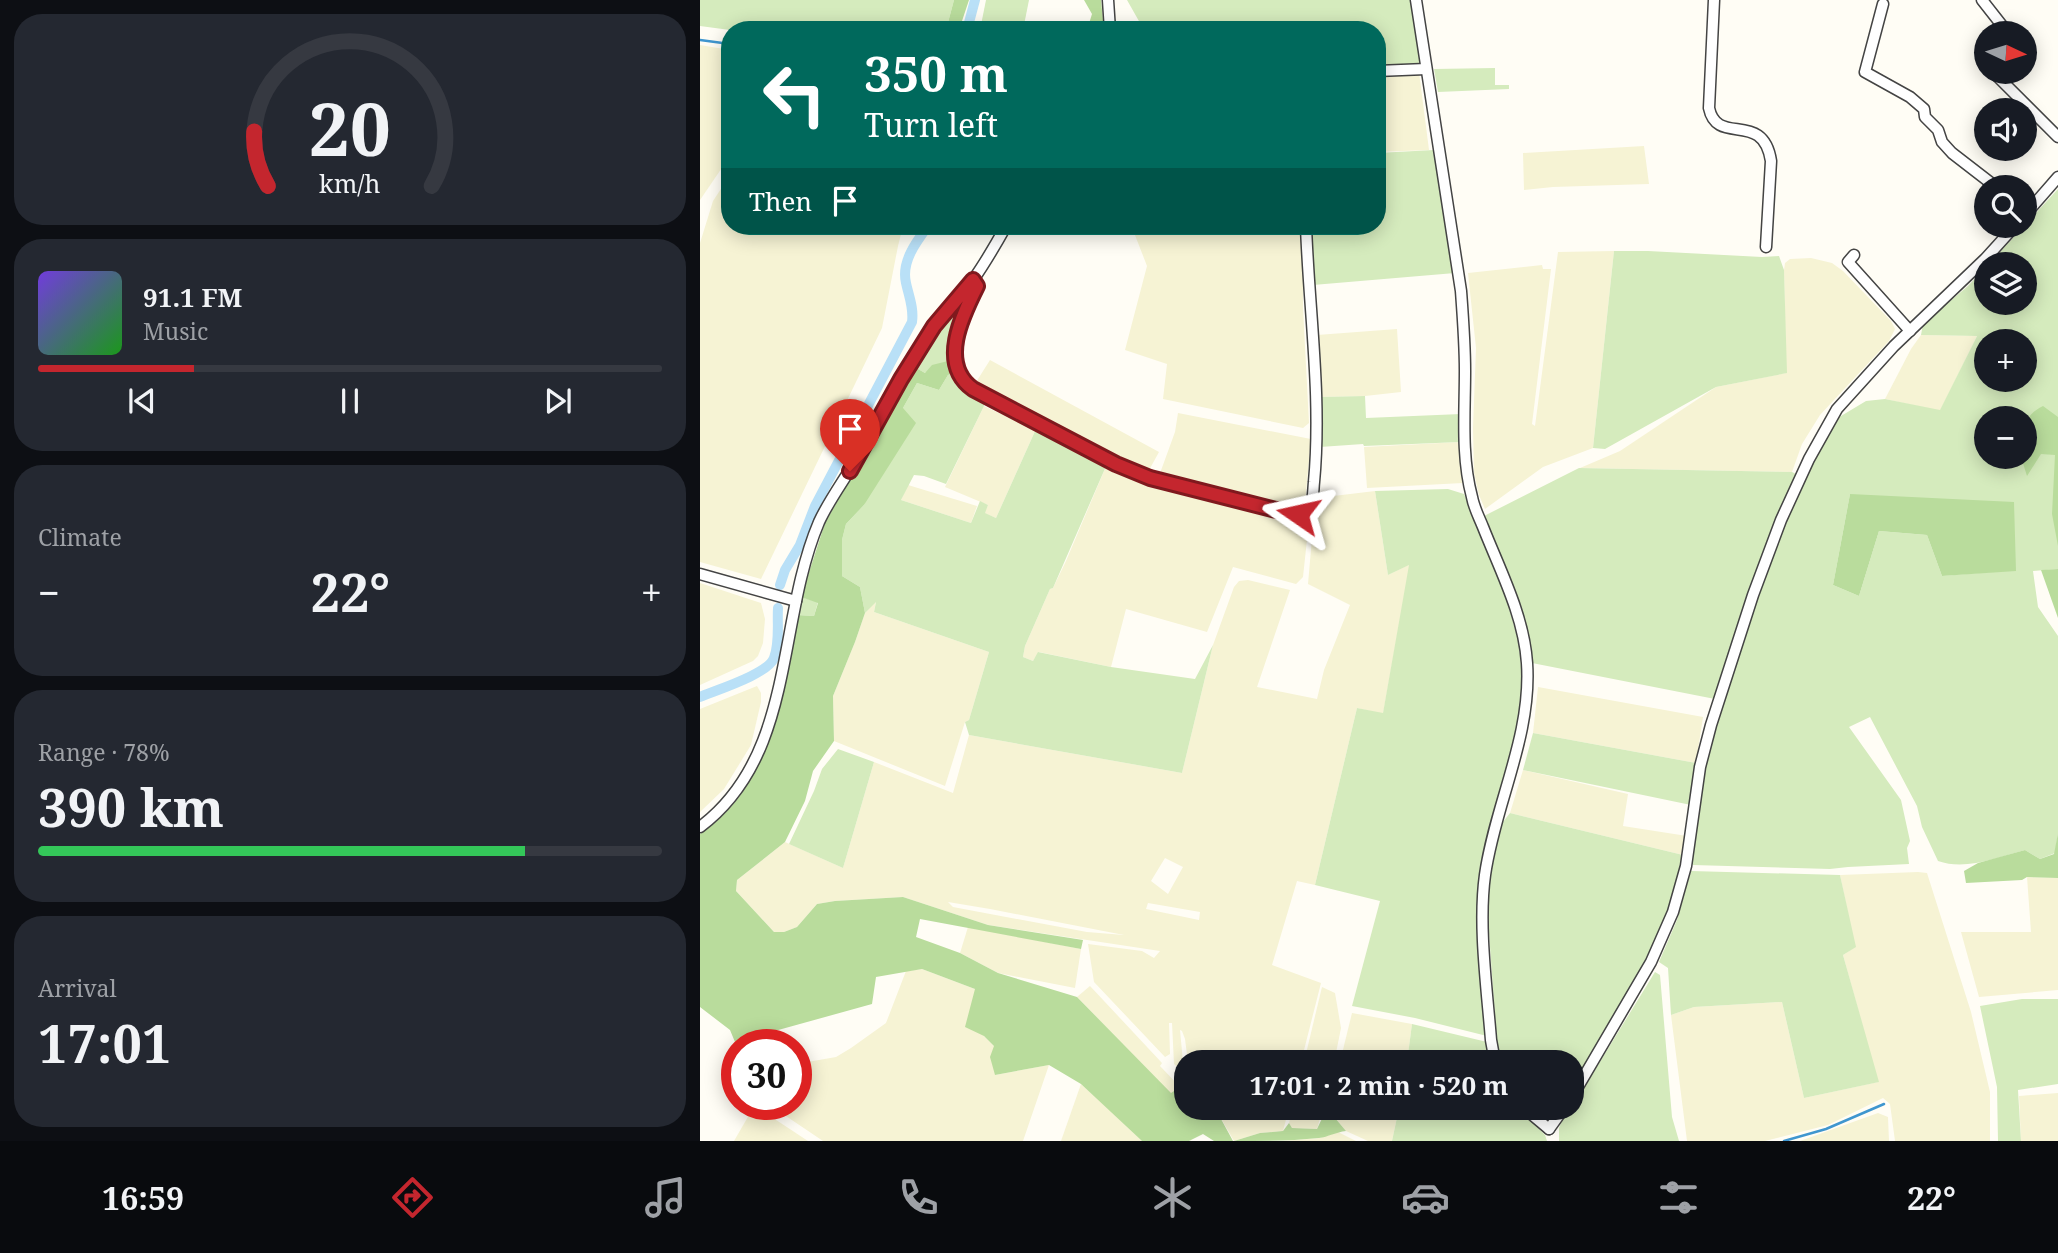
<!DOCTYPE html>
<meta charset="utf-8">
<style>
body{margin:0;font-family:"Noto Serif",serif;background:#242831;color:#f1f3f6;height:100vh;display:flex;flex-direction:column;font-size:26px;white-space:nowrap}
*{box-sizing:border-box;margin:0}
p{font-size:23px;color:#9ea1a6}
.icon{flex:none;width:38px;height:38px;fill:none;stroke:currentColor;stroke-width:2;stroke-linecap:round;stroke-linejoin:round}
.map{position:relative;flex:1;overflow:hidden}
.drawer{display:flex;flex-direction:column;gap:14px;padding:14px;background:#0d0f14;width:700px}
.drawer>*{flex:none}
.banner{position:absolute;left:21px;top:21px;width:665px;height:214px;border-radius:28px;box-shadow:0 4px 18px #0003;background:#00695c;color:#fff;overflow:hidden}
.needle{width:46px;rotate:94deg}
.buttons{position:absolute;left:1274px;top:21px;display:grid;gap:14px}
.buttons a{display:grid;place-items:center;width:63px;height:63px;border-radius:50%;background:#171b24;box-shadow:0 4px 18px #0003;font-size:35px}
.speed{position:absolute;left:21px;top:1029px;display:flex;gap:14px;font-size:35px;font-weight:700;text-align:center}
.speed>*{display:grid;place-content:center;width:91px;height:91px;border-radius:50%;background:#171b24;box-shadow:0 4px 18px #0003;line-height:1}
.speed .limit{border:10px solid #d22;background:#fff;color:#111}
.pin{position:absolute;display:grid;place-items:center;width:60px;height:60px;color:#fff;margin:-72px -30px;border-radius:50% 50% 50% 0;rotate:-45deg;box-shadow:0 0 7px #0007}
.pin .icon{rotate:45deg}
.me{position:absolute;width:77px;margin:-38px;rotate:281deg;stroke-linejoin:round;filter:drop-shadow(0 0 5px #0008)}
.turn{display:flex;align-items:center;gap:24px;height:147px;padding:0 28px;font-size:32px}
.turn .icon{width:91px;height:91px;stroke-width:2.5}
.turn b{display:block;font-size:49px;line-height:60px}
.then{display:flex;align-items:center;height:66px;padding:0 28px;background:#0003;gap:14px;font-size:26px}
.big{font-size:52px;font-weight:700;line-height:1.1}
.drawer .tile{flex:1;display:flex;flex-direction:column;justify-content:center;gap:10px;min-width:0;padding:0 24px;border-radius:28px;background:#242831}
.drawer .dial{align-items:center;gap:0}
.dial svg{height:182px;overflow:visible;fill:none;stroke:#363941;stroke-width:7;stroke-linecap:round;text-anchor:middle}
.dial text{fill:#f1f3f6;stroke:none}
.song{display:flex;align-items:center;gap:21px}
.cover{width:84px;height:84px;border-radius:10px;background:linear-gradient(135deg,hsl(260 70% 55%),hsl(120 70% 35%))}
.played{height:7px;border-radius:4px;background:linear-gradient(90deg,#c4262e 25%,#363941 25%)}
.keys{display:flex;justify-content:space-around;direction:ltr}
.heat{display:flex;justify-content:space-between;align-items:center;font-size:38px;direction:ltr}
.charge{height:10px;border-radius:5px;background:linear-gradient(90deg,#34c759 78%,#363941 0)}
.trip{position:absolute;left:474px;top:1050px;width:410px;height:70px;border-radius:28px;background:#171b24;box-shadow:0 4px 18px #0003;font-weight:700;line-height:70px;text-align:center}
.tabs{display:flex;height:112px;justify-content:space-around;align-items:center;background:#090b0e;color:#9ea1a6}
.tabs .icon{width:49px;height:49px}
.tabs .current{color:#c4262e}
.tabs b{font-size:32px;color:#f1f3f6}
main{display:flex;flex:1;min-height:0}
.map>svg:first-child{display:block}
.farmland{fill:#f6f3d4;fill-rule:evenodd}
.green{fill:#d5ebbd;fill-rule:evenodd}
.forest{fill:#b9dc9c}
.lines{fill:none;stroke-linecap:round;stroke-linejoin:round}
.stream{stroke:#3f96cf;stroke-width:2.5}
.canal{stroke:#b9e0f7;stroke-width:10}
.street-casing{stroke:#444;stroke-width:13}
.street{stroke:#fff;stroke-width:10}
.route-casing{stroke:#7f191e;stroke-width:18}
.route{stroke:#c4262e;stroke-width:12}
</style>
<main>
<section class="drawer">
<div class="tile dial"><svg viewBox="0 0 100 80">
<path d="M14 69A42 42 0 1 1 86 69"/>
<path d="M14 69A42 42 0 0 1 8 45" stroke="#c4262e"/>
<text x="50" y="56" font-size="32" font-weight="700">20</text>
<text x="50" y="72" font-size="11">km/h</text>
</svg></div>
<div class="tile">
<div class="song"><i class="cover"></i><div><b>91.1 FM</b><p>Music</p></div></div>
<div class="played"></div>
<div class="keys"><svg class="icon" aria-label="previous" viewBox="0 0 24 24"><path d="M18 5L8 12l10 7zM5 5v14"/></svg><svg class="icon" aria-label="pause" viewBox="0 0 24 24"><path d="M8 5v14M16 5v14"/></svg><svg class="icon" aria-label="next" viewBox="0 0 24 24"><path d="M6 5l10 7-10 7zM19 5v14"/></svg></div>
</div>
<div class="tile"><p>Climate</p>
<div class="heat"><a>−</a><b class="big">22°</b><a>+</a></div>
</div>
<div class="tile"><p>Range · 78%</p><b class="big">390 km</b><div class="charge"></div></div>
<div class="tile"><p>Arrival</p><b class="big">17:01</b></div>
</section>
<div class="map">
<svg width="1358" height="1141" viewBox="0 0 1358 1141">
<rect width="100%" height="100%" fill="#fffdf5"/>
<g class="farmland">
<path d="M0,45L30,50V156L0,200Z"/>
<path d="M719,72L729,150L677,152V74Z"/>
<path d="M944,146L949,184L853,187L824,190L823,153Z"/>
<path d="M30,175V226H203L198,246L182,328L61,579L0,562V243L13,201Z"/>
<path d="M433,230L603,233V308L609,423L603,428L463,399L467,364L425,350L447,266Z"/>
<path d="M914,251L893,448L843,467L785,509L779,495L774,473L773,428L776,348L768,273L842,265L843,269H851L832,424L835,426L858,252Z"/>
<path d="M1111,258L1132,263L1143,271L1191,321L1195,329L1189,341L1120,415L1102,444L1092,472L880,468L920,451L1016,387L1086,373L1084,270L1085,263L1090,259Z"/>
<path d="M697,329L701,392L665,396L620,397L617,335Z"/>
<path d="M1221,335L1277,336L1240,411L1185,399L1211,349Z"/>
<path d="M290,360L459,452L448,472L440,470L273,387Z"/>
<path d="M284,406L301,414L302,412L336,429L296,518L284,513L288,505L245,487Z"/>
<path d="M478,413L611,439L605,503L601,508L459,476L475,432Z"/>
<path d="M760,442L763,483L667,488L664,447Z"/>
<path d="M407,464L438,477L609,521L603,577L596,584L533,567L507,632L426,609L411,667L339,652L333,661L323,657L325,646L350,589L353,588L366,561Z"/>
<path d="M208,485L277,506L271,523L201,500Z"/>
<path d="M675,491L688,575L710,564L683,714L657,708L615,885L597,881L572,965L621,983L601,1062H488L485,1039L482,1031L480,1030L484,1073L474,1064L472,1023H469L470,1054L465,1057L394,982L388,944L442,951L454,958L460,951L288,925L203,897L135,901L117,904L97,927L84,932H74L36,891L37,880L85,842L143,868L174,762L253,793L269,735L482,773L513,645L534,587L539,581L548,580L590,590L557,687L617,699L624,670L650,605L608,584L614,515L617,498ZM465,858L483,867L468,894L451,881ZM248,902L290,909L424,935L387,932L253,907ZM448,903L500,912L499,920L446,909Z"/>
<path d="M0,583L61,603L65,619L63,643L58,656L53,661L0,685Z"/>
<path d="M176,601L174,612L289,652L269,720L265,722L245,786L134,741L133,696L155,642L165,613Z"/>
<path d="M57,686L61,693V702L51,745L24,789L0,812V709Z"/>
<path d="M838,687L1003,717L996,763L833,733Z"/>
<path d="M823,770L928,794L923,826L987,836L983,855L810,813Z"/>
<path d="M1218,872L1227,873L1271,1012L1290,1092V1141H1195L1190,1104L1183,1098L1128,1125L1065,1141H987L971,1015L994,1007L1082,1002L1104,1098L1178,1082L1143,955L1155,947L1140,875Z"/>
<path d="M1327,877L1358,878V990L1279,997L1261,932H1331Z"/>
<path d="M268,927L381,949L375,988L298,973L260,953Z"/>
<path d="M222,969L275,989L284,1036L294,1046L295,1075L349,1065L323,1141H123L77,1110L79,1104H96V1064L136,1057L151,1048L186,1023L206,971Z"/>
<path d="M390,986L462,1063L460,1066L480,1087L471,1094L377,997Z"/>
<path d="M622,987L635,993L641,1028L638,1043L634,1062H604Z"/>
<path d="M652,1013L712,1024L707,1062H640Z"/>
<path d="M381,1084L403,1104L442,1141H361Z"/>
<path d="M1358,1093V1141H1321L1319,1096Z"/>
<path d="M515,1108H589L583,1131L560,1133L534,1141Z"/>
<path d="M593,1108H623L617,1129L592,1128L589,1123Z"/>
<path d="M632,1108H699L692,1141H668L646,1131L635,1118Z"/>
<path d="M56,1111L64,1112L108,1141H34L49,1115Z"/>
<path d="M1178,1113L1188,1117L1189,1141H1100Z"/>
<path d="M638,1132L656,1141H582L620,1138Z"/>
</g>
<g class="green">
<path d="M0,0H254L246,30H30L0,26Z"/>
<path d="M286,0H329L323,30H280Z"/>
<path d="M427,0H713L721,61L716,65L677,67V30H444Z"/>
<path d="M795,68V85H809V89L738,92L734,69Z"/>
<path d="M734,150L755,273L613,285L612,233L609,226H677V153Z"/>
<path d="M1358,189V569L1333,571L1338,607L1358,636V833L1355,853L1340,859L1325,850C1298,857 1266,871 1238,861L1222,827L1217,806L1170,717L1149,727L1201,800L1210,841L1207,848L1209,864L1148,867L1130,869L993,865L991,859L1005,765L1016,722L1066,571L1104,478L1136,419L1166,401L1185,399L1240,410L1277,336L1221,335L1223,324L1268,286L1286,267V303H1325V264H1289ZM1286,341H1325V380H1286ZM1286,418H1325V457H1286ZM1150,494L1316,570L1242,576L1227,535L1179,531L1159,596L1133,585Z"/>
<path d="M434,226H603V233L433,230Z"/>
<path d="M914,251H948L1062,257L1079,256L1084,270L1087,373L1016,387L905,449L893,448Z"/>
<path d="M267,294L252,360L225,373L213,366L236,330Z"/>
<path d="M254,373L262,385L285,399L284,406L246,484L224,476L214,475L201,500L271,523L280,501L288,505L285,513L296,518L336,429L407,464L353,588L350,589L325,646L323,657L333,661L338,652L411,667L495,679L513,645L482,773L269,735L265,722L269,720L289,652L174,612L176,602L165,613L160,587L142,576V540L146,524L164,505L203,408L217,383L239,390L248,375Z"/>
<path d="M665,396L666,418L761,414L760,442L664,446L663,444L620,447V397Z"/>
<path d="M879,468L1092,472L1096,474L1068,542L1015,699L832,663L784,516Z"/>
<path d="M748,489L764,494L806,597L819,644L823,690L818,728L779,877L778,918L787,1036L715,1018L652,1006L680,901L615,885L657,708L683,713L709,565L688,575L675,491Z"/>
<path d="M101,597L118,602L114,616L97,615Z"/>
<path d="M833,733L996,763L991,805L823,770Z"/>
<path d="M138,749L174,762L143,868L89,844L114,791L122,769Z"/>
<path d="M810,813L983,855C977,879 972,905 963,928C938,984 903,1037 872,1089V1062H799L798,1058L787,905L788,882L799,827Z"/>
<path d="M991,871L1140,875L1156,947L1143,955L1179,1082L1104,1098L1082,1002L994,1007L971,1015L968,968L959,962L977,920Z"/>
<path d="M955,972L960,975L972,1117L979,1141H859V1128L867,1109L872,1108V1103L882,1091Z"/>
<path d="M1322,999H1358V1084L1318,1090L1321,1141H1298L1297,1087L1280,1006Z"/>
<path d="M712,1024L787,1042L790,1062H707Z"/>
<path d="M699,1108H819L845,1135L847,1141H692Z"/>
</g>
<g class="forest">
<path d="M254,0H269L259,30H246Z"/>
<path d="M384,0H401L404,30H387L392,14Z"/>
<path d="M252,360L254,373L248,375L239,390L217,383L203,408L216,423L164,505L146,524L142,540V576L160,587L165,613L155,642L133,696L134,741L113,771L105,801L85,842L37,880L36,891L74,932H84L97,927L117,904L135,901L203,897L288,925L383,940L381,949L220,919L216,937L260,953L298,973L377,997L471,1093L480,1087L486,1090V1108H515L533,1141H514L503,1134L489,1141H442L381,1084L349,1065L295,1075L290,1057L294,1046L284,1036L265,1027L275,989L222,969L176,977L172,1004L35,1042L30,1030L0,1007V834C72,786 83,693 97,615L114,616L118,603L101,597L125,523L213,366L225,373L232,365Z"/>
<path d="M1343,406L1358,417V546L1352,514L1355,455L1341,454L1327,476L1321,457H1325C1325,433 1319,418 1343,406Z"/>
<path d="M1150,494L1314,502L1316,571L1242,576L1227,535L1179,531L1159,596L1133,585Z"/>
<path d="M1358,569V618L1341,570Z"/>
<path d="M1358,833V878L1327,877L1322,880L1266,883L1264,871L1278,863L1325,850L1340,859L1354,854Z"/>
<path d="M627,1108H632L635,1118L646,1131C636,1132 628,1137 619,1138C591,1141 562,1141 534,1141L560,1133L583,1131L589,1123L592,1128L617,1129Z"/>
</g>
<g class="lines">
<g class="stream">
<path d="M0,40L30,44"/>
<path d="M1084,1141L1126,1129L1184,1104"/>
</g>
<g class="canal">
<path d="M267,30L275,0"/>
<path d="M80,585L85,570L100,545L115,506L212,322C214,308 209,297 206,283C201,262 216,242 228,226"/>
<path d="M0,697C16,690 68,674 74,658C80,643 77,623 78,608"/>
</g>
<g class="street-casing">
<g id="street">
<path d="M408,0L410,30"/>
<path d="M716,0L761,291C763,318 765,344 765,371C765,413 761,456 772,497C774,508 779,517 783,527C800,570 824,616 827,663C832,736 795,804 785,875C778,925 787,989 791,1040L795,1062"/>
<path d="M1014,0L1009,108C1017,147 1063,109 1071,161L1066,247"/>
<path d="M1282,0L1304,28V33"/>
<path d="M1183,4L1165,72L1210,97L1224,109L1225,117L1238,130L1242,142L1252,153L1296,187"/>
<path d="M677,71L726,69"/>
<path d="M1296,72L1298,77L1358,137"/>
<path d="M1325,215L1358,177"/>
<path d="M1154,255L1148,262L1210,331"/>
<path d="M273,280L277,286C262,316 238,364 273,389L416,465L451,478L584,512C593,513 603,516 609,508C614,501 613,490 614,482C622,397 609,311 606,226"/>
<path d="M0,574L96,601"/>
<path d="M0,827C96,755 76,623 119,522C129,500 145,479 157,458C182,413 204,365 235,325C247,309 262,296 273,280C285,263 296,244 306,226"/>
<path d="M872,1097L951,962L973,912L986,866L1000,767L1011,725L1053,595L1081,520L1109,459L1137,409L1194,346L1285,259L1315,226"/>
<path d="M824,1108L849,1129"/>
<path d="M849,1129L864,1108"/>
</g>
</g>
<use href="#street" class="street"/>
</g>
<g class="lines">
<g class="route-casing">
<path id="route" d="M150,471L201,379L234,326L273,280L277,286C262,316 238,364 273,389L416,464L450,478L584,512L598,514"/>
</g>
<use href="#route" class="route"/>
</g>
</svg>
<div class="buttons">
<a><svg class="needle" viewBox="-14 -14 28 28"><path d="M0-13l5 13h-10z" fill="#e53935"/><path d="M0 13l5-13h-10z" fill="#9ea1a6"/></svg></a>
<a><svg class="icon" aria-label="sound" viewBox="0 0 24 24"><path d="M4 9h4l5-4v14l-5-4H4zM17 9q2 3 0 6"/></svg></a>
<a><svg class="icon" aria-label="search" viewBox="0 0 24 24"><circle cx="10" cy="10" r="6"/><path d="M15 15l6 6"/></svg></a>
<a><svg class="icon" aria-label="layers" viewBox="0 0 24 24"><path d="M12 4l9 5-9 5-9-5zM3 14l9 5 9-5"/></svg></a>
<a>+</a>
<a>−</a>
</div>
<div class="speed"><div class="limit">30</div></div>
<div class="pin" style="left:150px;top:471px;background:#d93025"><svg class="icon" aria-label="arrive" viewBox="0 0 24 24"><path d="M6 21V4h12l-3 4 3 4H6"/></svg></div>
<svg class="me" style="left:598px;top:514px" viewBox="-20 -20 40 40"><path d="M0-17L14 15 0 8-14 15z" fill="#c4262e" stroke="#fff" stroke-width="4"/></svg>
<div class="trip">17:01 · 2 min · 520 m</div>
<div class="banner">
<div class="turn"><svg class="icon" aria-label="left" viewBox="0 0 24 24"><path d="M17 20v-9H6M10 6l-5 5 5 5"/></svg><div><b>350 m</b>Turn left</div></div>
<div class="then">Then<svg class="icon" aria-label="arrive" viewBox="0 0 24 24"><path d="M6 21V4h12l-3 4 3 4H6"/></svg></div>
</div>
</div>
</main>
<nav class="tabs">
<b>16:59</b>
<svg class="icon current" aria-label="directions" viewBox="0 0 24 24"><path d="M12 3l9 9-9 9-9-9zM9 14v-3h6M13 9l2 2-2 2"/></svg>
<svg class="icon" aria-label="music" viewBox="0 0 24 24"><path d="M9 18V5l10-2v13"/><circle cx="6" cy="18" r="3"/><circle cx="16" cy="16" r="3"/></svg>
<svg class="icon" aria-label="phone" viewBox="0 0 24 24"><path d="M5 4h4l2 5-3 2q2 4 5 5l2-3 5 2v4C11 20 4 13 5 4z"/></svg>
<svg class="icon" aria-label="climate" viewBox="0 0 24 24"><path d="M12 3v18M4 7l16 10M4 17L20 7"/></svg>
<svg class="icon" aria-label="car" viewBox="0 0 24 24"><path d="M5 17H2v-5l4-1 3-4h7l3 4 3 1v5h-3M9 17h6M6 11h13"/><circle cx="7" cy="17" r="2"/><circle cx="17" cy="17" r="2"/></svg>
<svg class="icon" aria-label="filters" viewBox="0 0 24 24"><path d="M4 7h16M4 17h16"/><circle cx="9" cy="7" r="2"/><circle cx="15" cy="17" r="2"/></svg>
<b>22°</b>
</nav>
